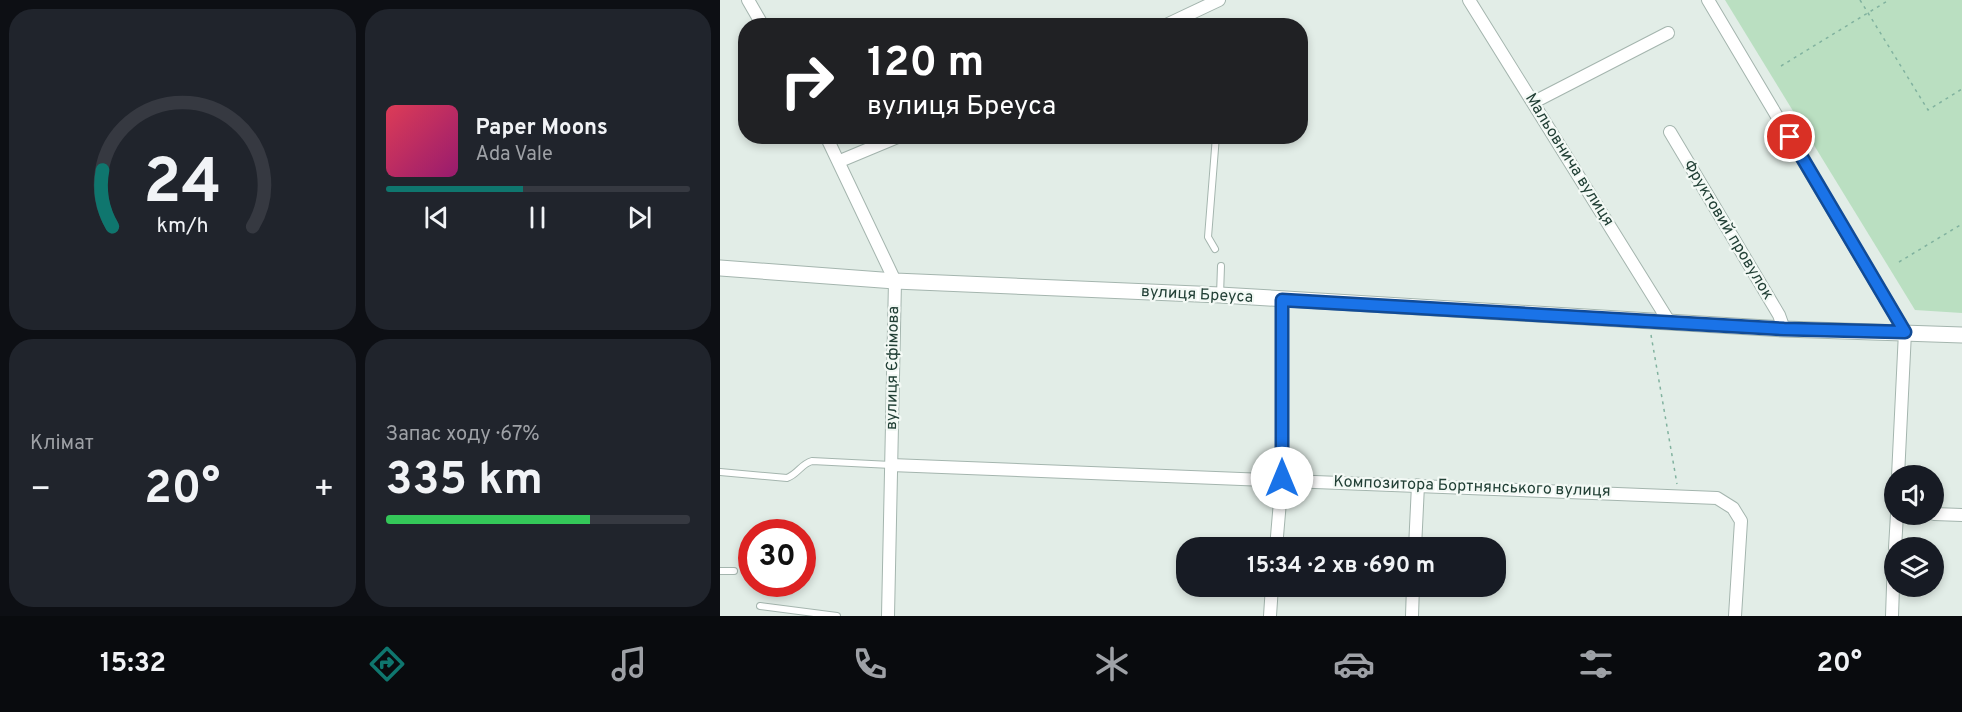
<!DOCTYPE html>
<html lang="uk">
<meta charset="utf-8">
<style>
body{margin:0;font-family:Overpass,sans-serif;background:#20242c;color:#f1f3f6;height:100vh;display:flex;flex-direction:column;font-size:22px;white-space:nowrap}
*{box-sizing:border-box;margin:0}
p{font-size:20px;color:#9ea1a6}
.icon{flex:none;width:33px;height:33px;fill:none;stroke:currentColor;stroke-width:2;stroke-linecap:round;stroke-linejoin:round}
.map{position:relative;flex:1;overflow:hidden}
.details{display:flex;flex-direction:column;gap:9px;padding:9px;background:#0d0f14;width:720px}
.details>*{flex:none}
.guide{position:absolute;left:18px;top:18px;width:570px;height:126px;border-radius:24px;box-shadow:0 3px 9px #0003;background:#202124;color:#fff;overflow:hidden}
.fabs{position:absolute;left:1164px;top:465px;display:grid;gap:12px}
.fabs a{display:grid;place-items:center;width:60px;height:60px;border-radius:50%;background:#171b24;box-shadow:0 3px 9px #0003;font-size:30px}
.speed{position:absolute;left:18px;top:519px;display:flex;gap:12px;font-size:30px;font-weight:700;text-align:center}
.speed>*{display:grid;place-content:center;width:78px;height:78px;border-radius:50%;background:#171b24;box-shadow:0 3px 9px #0003;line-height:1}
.speed .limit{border:9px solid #d22;background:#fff;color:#111}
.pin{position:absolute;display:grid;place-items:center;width:51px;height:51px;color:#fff;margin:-26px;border:3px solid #fff;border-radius:50%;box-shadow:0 2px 6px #0007}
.me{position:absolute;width:66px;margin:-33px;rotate:0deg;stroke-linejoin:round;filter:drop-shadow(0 0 4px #0008)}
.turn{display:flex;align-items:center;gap:21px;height:126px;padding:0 30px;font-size:27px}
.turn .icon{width:78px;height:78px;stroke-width:2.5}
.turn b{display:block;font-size:42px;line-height:51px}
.big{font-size:45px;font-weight:700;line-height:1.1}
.details .card{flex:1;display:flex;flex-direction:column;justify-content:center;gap:9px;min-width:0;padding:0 21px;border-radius:24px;background:#20242c}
.details .dial{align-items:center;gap:0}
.dial svg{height:156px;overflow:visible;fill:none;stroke:#363941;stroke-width:7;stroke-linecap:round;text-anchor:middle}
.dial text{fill:#f1f3f6;stroke:none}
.song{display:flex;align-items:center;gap:18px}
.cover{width:72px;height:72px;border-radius:9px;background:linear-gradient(135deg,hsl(350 70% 55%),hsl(320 70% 35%))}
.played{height:6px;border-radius:3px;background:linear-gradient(90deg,#0f766e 45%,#363941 45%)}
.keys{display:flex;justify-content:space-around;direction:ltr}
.heat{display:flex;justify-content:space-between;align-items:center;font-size:33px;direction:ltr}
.charge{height:9px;border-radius:4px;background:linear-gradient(90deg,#34c759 67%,#363941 0)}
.details .tiles{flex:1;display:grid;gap:9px;grid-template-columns:repeat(2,1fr)}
.trip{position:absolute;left:456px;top:537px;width:330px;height:60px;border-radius:24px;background:#171b24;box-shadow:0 3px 9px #0003;font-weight:700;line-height:60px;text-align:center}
.menu{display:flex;height:96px;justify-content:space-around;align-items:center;background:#090b0e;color:#9ea1a6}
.menu .icon{width:42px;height:42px}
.menu .current{color:#0f766e}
.menu b{font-size:27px;color:#f1f3f6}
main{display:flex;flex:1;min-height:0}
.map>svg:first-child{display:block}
.green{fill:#badfc1}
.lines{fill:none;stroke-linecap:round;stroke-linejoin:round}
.service-casing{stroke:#a4b5ae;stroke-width:8}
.minor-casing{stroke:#a4b5ae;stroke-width:14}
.tertiary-casing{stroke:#a4b5ae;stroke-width:17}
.path{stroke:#81b29f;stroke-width:1.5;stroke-dasharray:3 4.5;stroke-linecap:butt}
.service{stroke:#fff;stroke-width:6}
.minor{stroke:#fff;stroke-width:12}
.tertiary{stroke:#fff;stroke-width:15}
.route-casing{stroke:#114b97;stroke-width:15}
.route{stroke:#1a73e8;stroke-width:10}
.labels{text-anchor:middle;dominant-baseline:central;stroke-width:4.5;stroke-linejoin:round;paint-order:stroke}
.street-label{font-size:16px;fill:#213f35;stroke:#f3f9f5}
</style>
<main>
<section class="details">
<div class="tiles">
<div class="card dial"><svg viewBox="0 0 100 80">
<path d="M14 69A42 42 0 1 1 86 69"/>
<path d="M14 69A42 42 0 0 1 9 40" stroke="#0f766e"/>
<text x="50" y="56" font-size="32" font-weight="700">24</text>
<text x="50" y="72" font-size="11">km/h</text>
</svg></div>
<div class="card">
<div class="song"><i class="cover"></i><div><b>Paper Moons</b><p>Ada Vale</p></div></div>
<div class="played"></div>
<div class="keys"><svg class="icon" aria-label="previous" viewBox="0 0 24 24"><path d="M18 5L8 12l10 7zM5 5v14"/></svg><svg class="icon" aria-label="pause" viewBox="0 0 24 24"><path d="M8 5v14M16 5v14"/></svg><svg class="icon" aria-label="next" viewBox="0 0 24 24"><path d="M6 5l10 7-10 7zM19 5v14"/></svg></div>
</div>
<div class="card"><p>Клімат</p>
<div class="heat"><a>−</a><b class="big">20°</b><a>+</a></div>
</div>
<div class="card"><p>Запас ходу · 67%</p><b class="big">335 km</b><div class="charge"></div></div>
</div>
</section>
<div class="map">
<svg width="1242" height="616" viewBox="0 0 1242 616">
<rect width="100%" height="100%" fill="#e2ede7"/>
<path class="green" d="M1005,0H1242V313L1195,310Z"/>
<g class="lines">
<g class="service-casing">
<g id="service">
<path d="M495,249L488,237L496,136"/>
<path d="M500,295L501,266"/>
<path d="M0,472L67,478C78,474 81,464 92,461L171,465"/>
<path d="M0,571H14"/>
<path d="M40,606L117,616"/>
</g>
</g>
<g class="minor-casing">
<g id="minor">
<path d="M28,0L43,26"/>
<path d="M749,0L948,320"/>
<path d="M988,0L1185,332L1178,476"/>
<path d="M444,26L499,0"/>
<path d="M814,102L948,33"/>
<path d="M950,132L1059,315L1064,329"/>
<path d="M106,136L175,281L168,616"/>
<path d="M120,161L180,136"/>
<path d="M171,465L997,498L1013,508L1021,521L1015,616"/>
<path d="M1214,514L1242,515"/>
<path d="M556,548L562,478V300"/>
<path d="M695,548L698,485"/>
<path d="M1175,548L1177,514"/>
<path d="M550,616L552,586"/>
<path d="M692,616L693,586"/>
<path d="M1172,616L1174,558"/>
</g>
</g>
<g class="tertiary-casing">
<path id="tertiary" d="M0,268L175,281L500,295L1064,329L1242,335"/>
</g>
<g class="path">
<path d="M1140,0L1208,110L1242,89"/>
<path d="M1061,66L1169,0"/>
<path d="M1179,262L1242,224"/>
<path d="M931,335L957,484"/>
</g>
<use href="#service" class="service"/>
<use href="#minor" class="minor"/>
<use href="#tertiary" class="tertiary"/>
</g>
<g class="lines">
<g class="route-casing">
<path id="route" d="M562,478V300L1064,329L1185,332L1070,137"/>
</g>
<use href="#route" class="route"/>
</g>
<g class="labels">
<g class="street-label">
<text transform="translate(849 160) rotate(58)">Мальовнича вулиця</text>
<text transform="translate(1008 230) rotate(59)">Фруктовий провулок</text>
<text transform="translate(477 295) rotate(3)">вулиця Бреуса</text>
<text transform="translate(173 368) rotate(-89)">вулиця Єфімова</text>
<text transform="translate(752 487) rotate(2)">Композитора Бортнянського вулиця</text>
</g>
</g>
</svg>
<div class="fabs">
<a><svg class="icon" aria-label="sound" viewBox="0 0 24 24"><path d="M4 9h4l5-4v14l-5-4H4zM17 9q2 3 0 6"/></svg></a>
<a><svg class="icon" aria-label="layers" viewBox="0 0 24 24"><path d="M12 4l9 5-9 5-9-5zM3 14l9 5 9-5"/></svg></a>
</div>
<div class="speed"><div class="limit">30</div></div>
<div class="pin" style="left:1070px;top:137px;background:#d93025"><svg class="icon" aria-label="arrive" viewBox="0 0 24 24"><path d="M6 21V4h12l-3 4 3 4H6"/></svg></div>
<svg class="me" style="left:562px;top:478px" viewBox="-20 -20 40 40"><circle r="19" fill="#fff"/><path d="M0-13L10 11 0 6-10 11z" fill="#1a73e8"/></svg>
<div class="trip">15:34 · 2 хв · 690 m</div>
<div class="guide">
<div class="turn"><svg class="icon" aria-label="right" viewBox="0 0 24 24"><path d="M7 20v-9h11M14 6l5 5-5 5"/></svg><div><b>120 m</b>вулиця Бреуса</div></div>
</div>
</div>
</main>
<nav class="menu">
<b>15:32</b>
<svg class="icon current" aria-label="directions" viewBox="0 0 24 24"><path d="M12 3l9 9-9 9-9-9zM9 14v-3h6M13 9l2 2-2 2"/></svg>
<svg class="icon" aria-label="music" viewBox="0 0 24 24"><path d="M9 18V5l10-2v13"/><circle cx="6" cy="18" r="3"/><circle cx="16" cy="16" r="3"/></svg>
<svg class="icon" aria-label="phone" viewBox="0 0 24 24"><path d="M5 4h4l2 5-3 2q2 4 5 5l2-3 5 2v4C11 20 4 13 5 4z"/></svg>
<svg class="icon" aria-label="climate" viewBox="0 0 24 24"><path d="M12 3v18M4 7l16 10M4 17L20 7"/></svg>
<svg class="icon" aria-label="car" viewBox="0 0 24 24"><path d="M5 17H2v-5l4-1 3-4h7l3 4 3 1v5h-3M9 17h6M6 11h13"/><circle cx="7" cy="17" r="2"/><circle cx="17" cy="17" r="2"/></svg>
<svg class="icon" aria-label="filters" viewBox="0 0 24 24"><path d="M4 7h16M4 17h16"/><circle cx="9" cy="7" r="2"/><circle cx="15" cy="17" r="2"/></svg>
<b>20°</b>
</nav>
